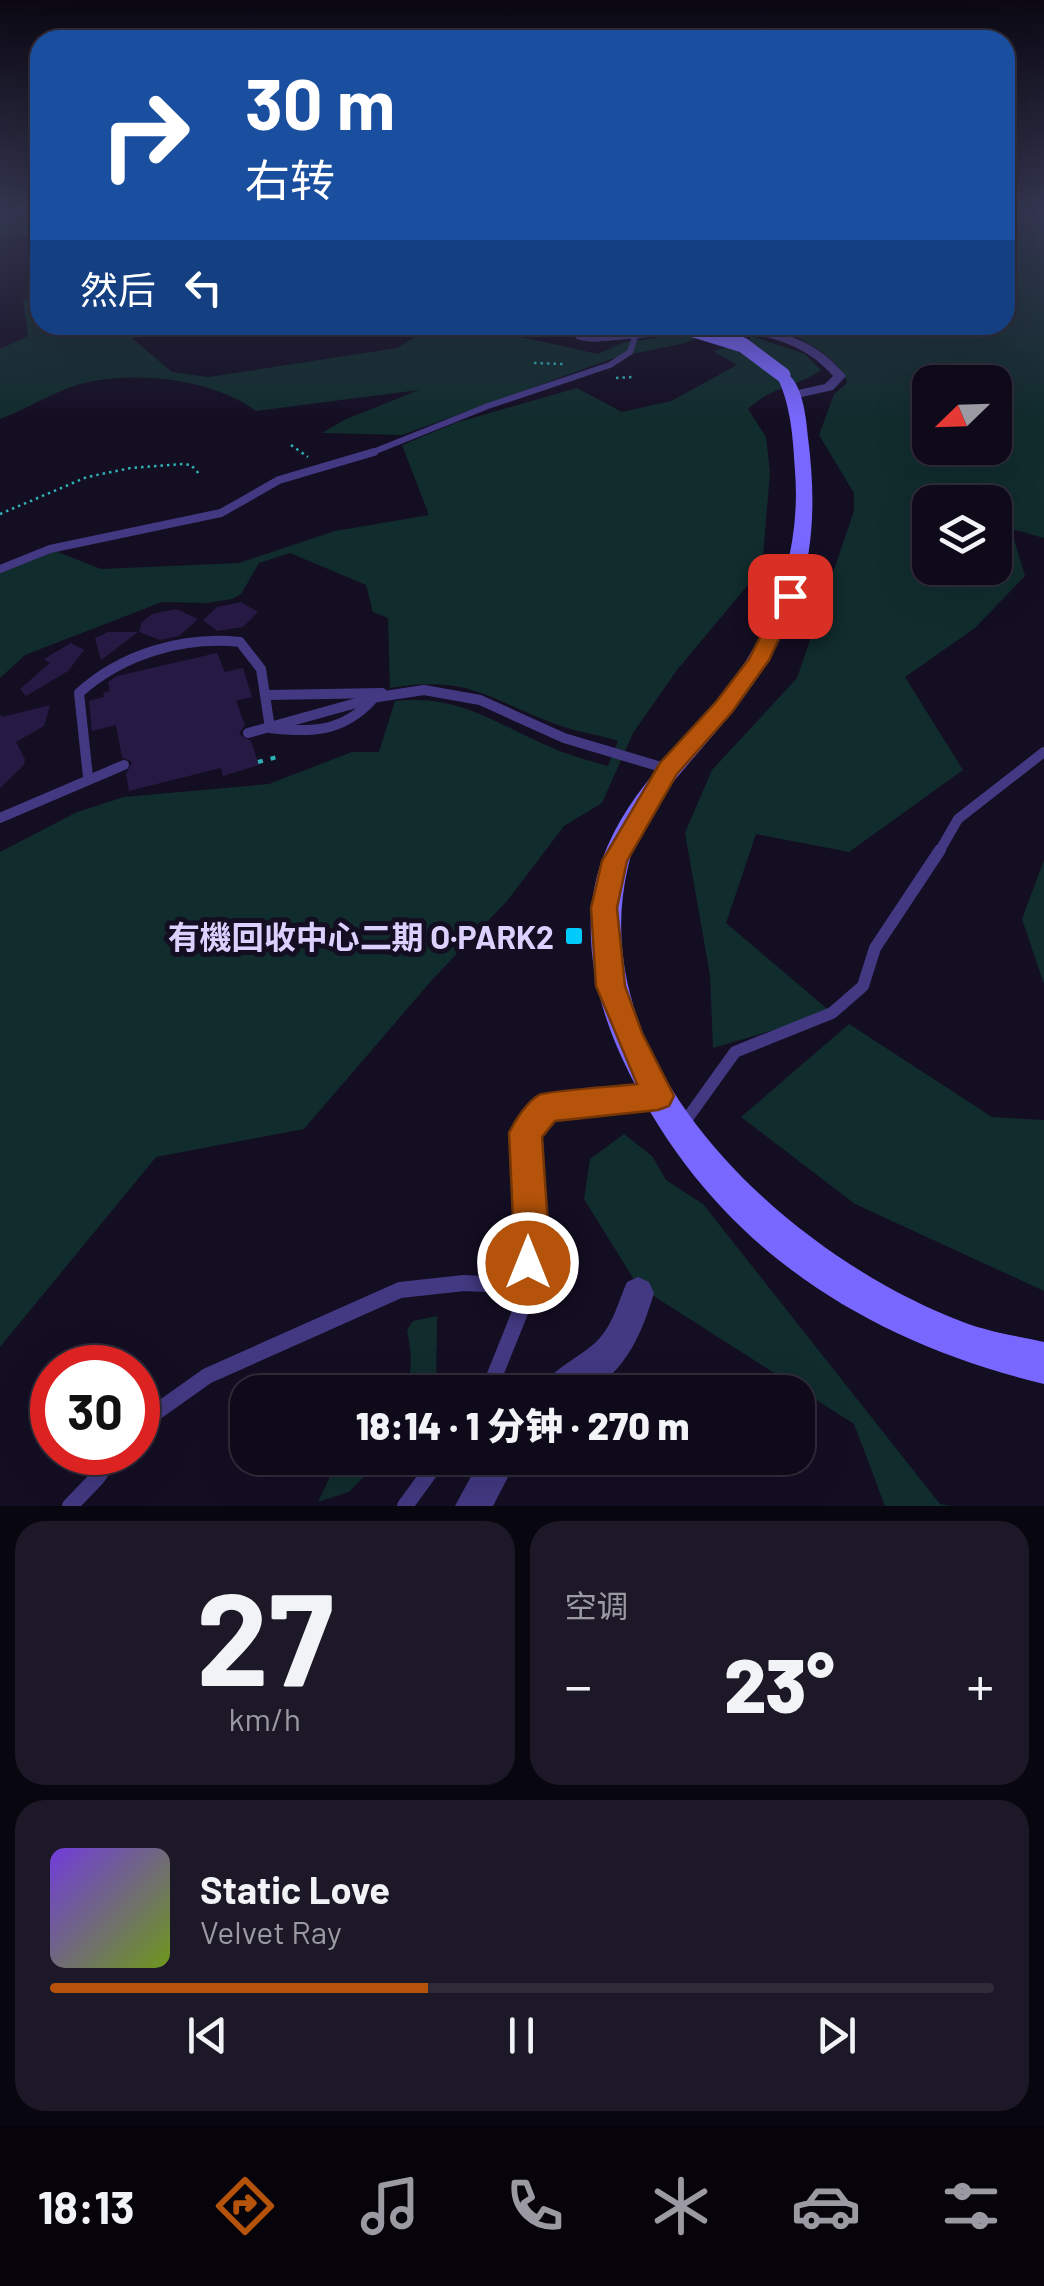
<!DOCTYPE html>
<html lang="zh">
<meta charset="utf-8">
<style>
body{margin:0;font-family:Barlow,"Noto Sans SC",sans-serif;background:#1d1827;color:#f1f3f6;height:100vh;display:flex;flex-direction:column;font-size:38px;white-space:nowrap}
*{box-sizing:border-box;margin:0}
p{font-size:32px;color:#9b9aa2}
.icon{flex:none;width:55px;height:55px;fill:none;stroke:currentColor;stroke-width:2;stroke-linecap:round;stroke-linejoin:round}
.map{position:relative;height:1506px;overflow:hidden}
.sheet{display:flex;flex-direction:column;gap:15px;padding:15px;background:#08060e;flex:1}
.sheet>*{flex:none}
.guide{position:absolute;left:30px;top:30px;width:985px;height:305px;border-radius:30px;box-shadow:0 10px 40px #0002,0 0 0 2px #2f2b39;background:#1a4fa0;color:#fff;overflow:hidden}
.needle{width:65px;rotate:247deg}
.controls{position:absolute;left:912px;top:365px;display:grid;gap:20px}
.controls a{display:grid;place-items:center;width:100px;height:100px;border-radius:20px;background:#0f0a1a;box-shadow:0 10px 40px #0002,0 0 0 2px #2f2b39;font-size:50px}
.speed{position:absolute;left:30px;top:1345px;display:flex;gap:20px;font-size:50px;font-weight:700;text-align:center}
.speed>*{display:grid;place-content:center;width:130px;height:130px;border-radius:50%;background:#0f0a1a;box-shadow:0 10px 40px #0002,0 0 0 2px #2f2b39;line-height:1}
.speed .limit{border:15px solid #d22;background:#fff;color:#111}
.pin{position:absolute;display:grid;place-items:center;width:85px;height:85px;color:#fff;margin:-42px;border-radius:20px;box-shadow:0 5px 15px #0006}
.me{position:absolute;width:110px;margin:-55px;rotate:0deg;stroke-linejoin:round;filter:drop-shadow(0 0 8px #0008)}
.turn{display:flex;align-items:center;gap:35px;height:210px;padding:0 50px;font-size:45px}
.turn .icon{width:130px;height:130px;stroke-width:2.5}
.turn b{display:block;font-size:70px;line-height:85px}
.then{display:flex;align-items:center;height:95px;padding:0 50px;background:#0003;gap:20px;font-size:38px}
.big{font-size:75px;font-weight:800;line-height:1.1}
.sheet .tile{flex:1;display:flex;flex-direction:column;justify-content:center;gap:15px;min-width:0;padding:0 35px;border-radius:30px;background:#1d1827}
.sheet .dial{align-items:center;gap:0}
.dial b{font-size:130px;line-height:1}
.song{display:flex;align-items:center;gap:30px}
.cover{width:120px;height:120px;border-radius:15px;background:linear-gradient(135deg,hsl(260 70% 55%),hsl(80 70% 35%))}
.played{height:10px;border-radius:5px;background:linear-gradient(90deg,#b45309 40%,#2f2b39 40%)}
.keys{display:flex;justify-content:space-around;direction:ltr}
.heat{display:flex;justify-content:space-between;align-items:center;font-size:55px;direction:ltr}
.sheet .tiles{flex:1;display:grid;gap:15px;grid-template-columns:1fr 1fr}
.tile:last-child{grid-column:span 2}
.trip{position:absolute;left:230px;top:1375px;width:585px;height:100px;border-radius:30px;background:#0f0a1a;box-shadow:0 10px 40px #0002,0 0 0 2px #2f2b39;font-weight:800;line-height:100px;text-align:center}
.dock{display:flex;height:160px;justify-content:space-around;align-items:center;background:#06040a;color:#9b9aa2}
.dock .icon{width:70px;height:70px}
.dock .selected{color:#b45309}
.dock b{font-size:45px;color:#f1f3f6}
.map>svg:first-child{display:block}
.green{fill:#112c2d;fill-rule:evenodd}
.building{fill:#261a44}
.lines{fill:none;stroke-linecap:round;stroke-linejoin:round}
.path-far1{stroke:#2eb1b5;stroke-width:2.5;stroke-dasharray:2.5 4;stroke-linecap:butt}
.path{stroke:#2eb1b5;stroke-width:4;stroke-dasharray:5 8;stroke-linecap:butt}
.lane-far4{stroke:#423982;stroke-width:6}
.lane-far3{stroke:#423982;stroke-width:8}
.lane-far2{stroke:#423982;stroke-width:10}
.lane-far1{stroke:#423982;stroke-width:12}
.lane{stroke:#423982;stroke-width:16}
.street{fill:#423982;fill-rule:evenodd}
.secondary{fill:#7968ff;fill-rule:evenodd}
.secondary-bridge{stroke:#7968ff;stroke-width:15}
.route{fill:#b45309;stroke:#753606;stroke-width:2.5}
.poi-dot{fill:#00cbfb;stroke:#140e23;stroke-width:4}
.labels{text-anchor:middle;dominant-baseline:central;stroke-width:10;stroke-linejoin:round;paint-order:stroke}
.poi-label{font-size:32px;font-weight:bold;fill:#dad1ff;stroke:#140e23;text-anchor:end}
</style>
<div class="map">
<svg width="1044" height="1506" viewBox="0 0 1044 1506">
<rect width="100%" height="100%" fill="#140e23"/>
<g class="green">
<rect x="0" y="211" width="40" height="25"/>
<path d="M1005,211H1044V538L1011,529L1025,576L975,628L905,677L963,770L849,852L756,834L726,923L832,1013L713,1048L710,975L685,833L712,770L797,678L854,511V493L819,435L834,394L847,383C838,353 790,331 761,325H1005ZM930,382H995V448H930ZM930,502H995V568H930Z"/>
<path d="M23,299H40V325H144L133,339L172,372L208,377L397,348L435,325H468L598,354L624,342L670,336L657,325H721L685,343L614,358L402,435L322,433L344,420L419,390L256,411C212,378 133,370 80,384C53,392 27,409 0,419V349L28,336Z"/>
<path d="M751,336L805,354L821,370C794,389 775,384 748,409L766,437L770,472L762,568L677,670L633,733L602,803L564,826L507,901L431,981L304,1129L156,1157L0,1347V852L77,812L124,797L269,784L352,752H379L395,701C458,694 493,722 548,746C567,755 588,760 608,766L618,741C601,735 582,733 564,727C490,702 475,674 390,688L388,618L373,612L366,585L290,553L259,563L241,594L232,599L207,603L162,602L25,655L0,678V571L50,549L101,569L239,563L335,531L429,515L402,445L458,422L577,388L622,412L671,401L737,365L713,351L748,342Z"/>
<path d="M1044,860V984L1022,919Z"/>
<path d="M849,1024L992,1117L1044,1120V1291L855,1204L741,1117Z"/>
<path d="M624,1134L652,1156L666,1180L703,1204L940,1504L951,1506H885L854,1424L638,1286L584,1199L590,1159Z"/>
<path d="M437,1316L436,1392H402C415,1374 411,1351 407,1330L413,1321Z"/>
<path d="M346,1458H382L349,1492L318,1502L334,1468Z"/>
</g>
<g class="building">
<path d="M241,602L258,612L243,627L217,631L203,620L217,607Z"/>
<path d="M176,609L198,619L179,636L160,640L139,632L142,622L152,614Z"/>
<path d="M108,632H138L101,660L95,638Z"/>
<path d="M71,643L84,650L68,671L26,696L20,689L50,663L44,659Z"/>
<path d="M217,653L225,672L243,668L252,697L236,701L245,725L239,734L251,741L259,765L223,776L221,768L129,791L126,774L132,762L122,757L116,725L92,731L89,701L104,697L103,693L110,691L108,682L117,676Z"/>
<path d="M50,705L44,726L16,742L25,759L24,765L0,788V714L2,717Z"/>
</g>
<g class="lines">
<g class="path-far1">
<path d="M534,363L563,364"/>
<path d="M616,378L633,377"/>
<path d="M291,445L308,457"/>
<path d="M0,514L87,477L131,468L183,464L191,465L201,476"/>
</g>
<path class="path" d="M258,762L281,756"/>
<path class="lane-far4" d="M368,454L488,406L610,365L630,352L635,337"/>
<path class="lane-far3" d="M0,569L50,549L221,513L279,480L374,452"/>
<g class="lane-far2">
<path d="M269,695L382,693"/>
<path d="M248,733L378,697L424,690L480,700L564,738L668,769"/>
<path d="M88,777L79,693C122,654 183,636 240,642L261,669L270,728C311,733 343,732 372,700"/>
<path d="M0,818L124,765"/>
<path d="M939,852L958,819L1044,752"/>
</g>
<path class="lane-far1" d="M684,1123L735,1052L832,1013L863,986L875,948L940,850"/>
<g class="lane">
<path d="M138,1425L207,1376L400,1290L464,1283L525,1286L521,1310L488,1392"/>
<path d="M70,1506L97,1478L114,1452"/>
<path d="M405,1506L440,1458"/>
</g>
<g class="street">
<path d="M720,326C773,329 810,333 846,376L833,390L793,399L787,395L789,392L825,384L833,376C781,317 699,333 628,339C612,340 588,345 575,338L580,335Z"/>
<path d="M658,1083L668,1087L672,1096L668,1105L575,1120L554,1119L539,1137C543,1187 556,1249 536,1297L525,1302L514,1297L509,1286L516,1240L511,1133L537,1097L547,1093L575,1094Z"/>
<path d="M638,1277L649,1282L654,1293C643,1330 626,1373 588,1391C576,1396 554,1392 540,1392C549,1369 581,1358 599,1339C614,1322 618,1302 627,1282Z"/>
<path d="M481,1458H518L493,1506H455Z"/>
</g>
<path class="secondary" d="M783,371C803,380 806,418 808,438C825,569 793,643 708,741C676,778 639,818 628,867C580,1069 793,1258 963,1322C989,1332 1017,1336 1044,1342V1384C855,1338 705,1238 622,1058C594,998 579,924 602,860C624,799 670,755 712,707C769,640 802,559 795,471C793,438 791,404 776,375Z"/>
<path class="secondary-bridge" d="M678,325L743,345L783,375"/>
</g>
<linearGradient id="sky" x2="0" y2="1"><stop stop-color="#0b0813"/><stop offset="0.5" stop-color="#343650"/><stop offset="1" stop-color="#343650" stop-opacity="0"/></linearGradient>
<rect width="1044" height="422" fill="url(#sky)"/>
<path class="route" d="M790,591L799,596L769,660L732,712L677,774L627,861L617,908L625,986L642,1033L674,1096L669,1106L658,1110L555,1121L542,1137L549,1240L541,1275L528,1280L516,1275L511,1263L514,1240L509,1133C515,1120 527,1102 539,1095C545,1091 622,1086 637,1084L596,986L591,908L602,861L660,763L716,702L749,659L781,596Z"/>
<rect class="poi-dot" x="564" y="926" width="20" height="20" rx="5"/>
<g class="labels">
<g class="poi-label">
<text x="554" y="936">有機回收中心二期 O·PARK2</text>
</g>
</g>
</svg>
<div class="controls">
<a><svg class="needle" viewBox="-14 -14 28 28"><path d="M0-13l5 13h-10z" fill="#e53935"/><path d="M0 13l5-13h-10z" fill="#9b9aa2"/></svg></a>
<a><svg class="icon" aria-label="layers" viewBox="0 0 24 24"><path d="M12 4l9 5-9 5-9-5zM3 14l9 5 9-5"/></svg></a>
</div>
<div class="speed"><div class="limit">30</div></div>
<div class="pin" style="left:790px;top:596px;background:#d93025"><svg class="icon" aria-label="arrive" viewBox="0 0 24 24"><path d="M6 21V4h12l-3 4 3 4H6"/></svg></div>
<svg class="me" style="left:528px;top:1263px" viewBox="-20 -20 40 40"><circle r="17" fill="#b45309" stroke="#fff" stroke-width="3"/><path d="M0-11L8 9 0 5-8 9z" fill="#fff"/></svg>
<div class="trip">18:14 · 1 分钟 · 270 m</div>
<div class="guide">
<div class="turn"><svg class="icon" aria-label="right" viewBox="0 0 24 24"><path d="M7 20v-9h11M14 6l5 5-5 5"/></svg><div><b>30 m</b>右转</div></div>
<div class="then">然后<svg class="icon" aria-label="left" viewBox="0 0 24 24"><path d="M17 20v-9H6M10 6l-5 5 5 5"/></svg></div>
</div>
</div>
<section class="sheet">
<div class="tiles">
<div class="tile dial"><b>27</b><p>km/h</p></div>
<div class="tile"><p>空调</p>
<div class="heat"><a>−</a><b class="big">23°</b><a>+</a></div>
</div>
<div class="tile">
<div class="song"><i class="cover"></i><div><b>Static Love</b><p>Velvet Ray</p></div></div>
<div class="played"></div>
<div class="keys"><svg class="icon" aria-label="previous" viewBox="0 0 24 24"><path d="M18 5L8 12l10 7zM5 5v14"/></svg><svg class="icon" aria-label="pause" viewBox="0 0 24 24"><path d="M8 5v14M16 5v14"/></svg><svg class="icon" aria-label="next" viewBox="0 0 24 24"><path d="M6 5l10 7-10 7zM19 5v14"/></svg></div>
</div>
</div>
</section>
<nav class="dock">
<b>18:13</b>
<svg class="icon selected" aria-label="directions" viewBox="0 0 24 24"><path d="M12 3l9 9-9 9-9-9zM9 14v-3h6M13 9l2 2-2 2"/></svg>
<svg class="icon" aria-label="music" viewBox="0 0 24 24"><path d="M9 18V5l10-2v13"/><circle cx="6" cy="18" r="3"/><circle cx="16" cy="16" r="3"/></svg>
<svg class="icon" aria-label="phone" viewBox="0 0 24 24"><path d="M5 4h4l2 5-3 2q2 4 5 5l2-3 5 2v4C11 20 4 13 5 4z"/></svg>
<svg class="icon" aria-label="climate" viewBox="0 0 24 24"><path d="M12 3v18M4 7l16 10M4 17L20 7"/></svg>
<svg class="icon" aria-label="car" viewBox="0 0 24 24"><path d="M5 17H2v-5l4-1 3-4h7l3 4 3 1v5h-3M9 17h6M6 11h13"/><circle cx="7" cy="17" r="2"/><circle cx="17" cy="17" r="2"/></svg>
<svg class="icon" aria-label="filters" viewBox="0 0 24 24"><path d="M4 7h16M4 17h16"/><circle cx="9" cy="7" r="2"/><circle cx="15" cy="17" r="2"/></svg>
</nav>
